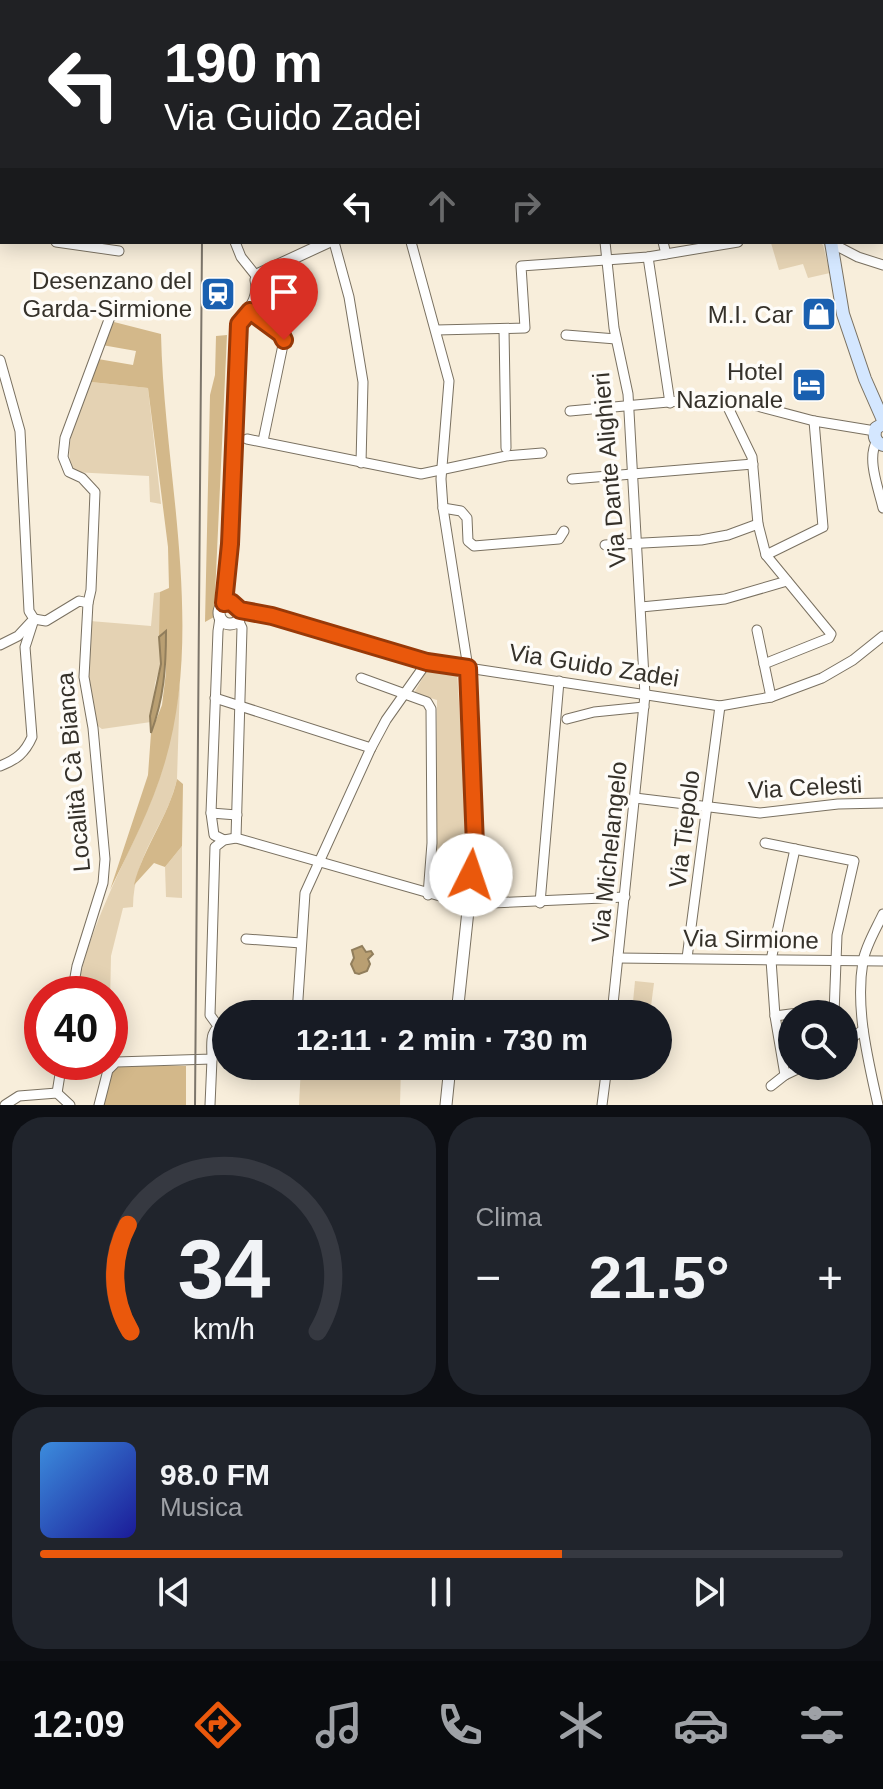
<!DOCTYPE html>
<html lang="it">
<meta charset="utf-8">
<style>
body{margin:0;font-family:Arial,sans-serif;background:#20242c;color:#f1f3f6;height:100vh;display:flex;flex-direction:column;font-size:30px;white-space:nowrap}
*{box-sizing:border-box;margin:0}
p{font-size:26px;color:#9ea1a6}
.icon{flex:none;width:44px;height:44px;fill:none;stroke:currentColor;stroke-width:2;stroke-linecap:round;stroke-linejoin:round}
.map{position:relative;height:1105px;overflow:hidden}
.drawer{display:flex;flex-direction:column;gap:12px;padding:12px;background:#0d0f14;flex:1}
.drawer>*{flex:none}
.hud{position:absolute;left:0px;top:0px;width:884px;height:244px;box-shadow:0 4px 20px #0003;background:#202124;color:#fff;overflow:hidden}
.tools{position:absolute;left:778px;top:1000px;display:grid;gap:16px}
.tools a{display:grid;place-items:center;width:80px;height:80px;border-radius:50%;background:#171b24;box-shadow:0 4px 20px #0003;font-size:40px}
.speed{position:absolute;left:24px;top:976px;display:flex;gap:16px;font-size:40px;font-weight:700;text-align:center}
.speed>*{display:grid;place-content:center;width:104px;height:104px;border-radius:50%;background:#171b24;box-shadow:0 4px 20px #0003;line-height:1}
.speed .limit{border:12px solid #d22;background:#fff;color:#111}
.pin{position:absolute;display:grid;place-items:center;width:68px;height:68px;color:#fff;margin:-82px -34px;border-radius:50% 50% 50% 0;rotate:-45deg;box-shadow:0 0 8px #0007}
.pin .icon{rotate:45deg}
.me{position:absolute;width:88px;margin:-44px;rotate:4deg;stroke-linejoin:round;filter:drop-shadow(0 0 6px #0008)}
.turn{display:flex;align-items:center;gap:28px;height:168px;padding:0 32px;font-size:36px}
.turn .icon{width:104px;height:104px;stroke-width:2.5}
.turn b{display:block;font-size:56px;line-height:68px}
.lanes{display:flex;align-items:center;height:76px;padding:0 32px;background:#0003;justify-content:center;gap:40px;direction:ltr}
.lanes .off{opacity:.35}
.big{font-size:60px;font-weight:700;line-height:1.1}
.drawer .card{flex:1;display:flex;flex-direction:column;justify-content:center;gap:12px;min-width:0;padding:0 28px;border-radius:32px;background:#20242c}
.drawer .dial{align-items:center;gap:0}
.dial svg{height:208px;overflow:visible;fill:none;stroke:#363941;stroke-width:7;stroke-linecap:round;text-anchor:middle}
.dial text{fill:#f1f3f6;stroke:none}
.song{display:flex;align-items:center;gap:24px}
.cover{width:96px;height:96px;border-radius:12px;background:linear-gradient(135deg,hsl(210 70% 55%),hsl(240 70% 35%))}
.played{height:8px;border-radius:4px;background:linear-gradient(90deg,#ea580c 65%,#363941 65%)}
.keys{display:flex;justify-content:space-around;direction:ltr}
.heat{display:flex;justify-content:space-between;align-items:center;font-size:44px;direction:ltr}
.drawer .tiles{flex:1;display:grid;gap:12px;grid-template-columns:1fr 1fr}
.card:last-child{grid-column:span 2}
.trip{position:absolute;left:212px;top:1000px;width:460px;height:80px;border-radius:40px;background:#171b24;box-shadow:0 4px 20px #0003;font-weight:700;line-height:80px;text-align:center}
.menu{display:flex;height:128px;justify-content:space-around;align-items:center;background:#090b0e;color:#9ea1a6}
.menu .icon{width:56px;height:56px}
.menu .on{color:#ea580c}
.menu b{font-size:36px;color:#f1f3f6}
.map>svg:first-child{display:block}
.green{fill:#e4d2b3}
.forest{fill:#d3b88a}
.water{fill:#b99f72;stroke:#917e5c;stroke-width:2}
.lines{fill:none;stroke-linecap:round;stroke-linejoin:round}
.minor-casing{stroke:#7a7161;stroke-width:11}
.tertiary-casing{stroke:#7a7161;stroke-width:13}
.secondary-casing{stroke:#7a7161;stroke-width:14}
.minor{stroke:#fff;stroke-width:9}
.tertiary{stroke:#fff;stroke-width:11}
.secondary{stroke:#d4e7ff;stroke-width:12}
.rail{stroke:#7c756a;stroke-width:2}
.route-casing{stroke:#983908;stroke-width:20}
.route{stroke:#ea580c;stroke-width:14}
.labels{text-anchor:middle;dominant-baseline:central;stroke-width:7;stroke-linejoin:round;paint-order:stroke}
.poi-label{font-size:24px;fill:#35312a;stroke:#fefcf8;text-anchor:end}
.street-label{font-size:24px;fill:#35312a;stroke:#fefcf8}
</style>
<div class="map">
<svg width="883" height="1105" viewBox="0 0 883 1105">
<rect width="100%" height="100%" fill="#f8eedb"/>
<g class="green">
<path d="M819,242L823,245L830,273L808,278L803,264L779,270L771,243Z"/>
<path d="M91,382L148,388L161,504L150,502L149,476L73,472C62,444 79,413 88,385Z"/>
<path d="M160,592L161,664L155,683L151,722L102,729L95,724L87,683L90,621L151,626L154,593Z"/>
<path d="M429,667L457,672L468,843L463,897L431,892L437,841V700L414,693Z"/>
<path d="M180,682L177,779C166,827 134,852 133,907L123,908L111,956L110,1004V994H77C88,927 123,868 149,806C166,766 174,725 180,682Z"/>
<path d="M182,846V898L166,897L165,867Z"/>
<path d="M635,981L654,983L650,1014L632,1012Z"/>
<path d="M301,1066H401L400,1105H299Z"/>
</g>
<g class="forest">
<path d="M114,322L161,334C164,473 205,626 165,762C152,807 130,849 110,890L148,775L151,733L162,705L166,672L165,631L159,637L160,592L169,588L168,547L148,388L91,382L98,359L133,365L136,351L102,345Z"/>
<path d="M227,335L214,617L205,622L210,395L215,375L216,336Z"/>
<path d="M177,779L183,784L182,846L165,867L154,863L134,885C143,848 169,816 177,779Z"/>
<path d="M121,1065L186,1066V1105H103L111,1073Z"/>
</g>
<g class="water">
<path d="M166,631C166,667 164,698 151,733L150,716L161,664L159,637Z"/>
<path d="M362,946L366,952L371,951L373,954L368,959L370,964L367,971L359,974L355,973L351,964L354,958L352,950Z"/>
</g>
<g class="lines">
<g class="minor-casing">
<g id="minor">
<path d="M157,0L158,2"/>
<path d="M231,0V2"/>
<path d="M367,0L368,2"/>
<path d="M526,0L527,2"/>
<path d="M563,0L564,2"/>
<path d="M643,0V2"/>
<path d="M694,0V2"/>
<path d="M468,2L473,0"/>
<path d="M0,3L2,4"/>
<path d="M882,109L883,108"/>
<path d="M0,112L2,109"/>
<path d="M0,129H2"/>
<path d="M0,233L2,234"/>
<path d="M56,242L119,251"/>
<path d="M235,242L241,257L257,277"/>
<path d="M334,242L349,297L363,382L361,463"/>
<path d="M411,242L449,381L441,479L443,508L468,668L720,706L771,697L822,678L853,660L883,636"/>
<path d="M605,242L614,328L628,394L645,695L612,1014"/>
<path d="M663,242L666,254"/>
<path d="M831,243L858,257L883,265"/>
<path d="M648,257L670,403"/>
<path d="M250,311L281,334L284,340L263,441"/>
<path d="M504,329L506,448"/>
<path d="M436,330L525,328L521,266L648,257L738,242"/>
<path d="M566,335L616,339"/>
<path d="M0,360L20,431L29,611L34,619L25,647L32,737C25,753 16,760 0,766"/>
<path d="M723,397L752,457L758,524L766,555L831,634L829,638L764,664"/>
<path d="M570,411L723,397L814,421L875,431"/>
<path d="M247,439L421,474L506,456L542,453"/>
<path d="M877,441C866,458 879,490 883,508"/>
<path d="M572,479L753,464"/>
<path d="M443,508L461,511L467,518L468,541L474,546L559,539L564,531"/>
<path d="M605,545L701,540L728,535L758,524"/>
<path d="M766,555L823,527L814,421"/>
<path d="M88,603L91,590L95,492L82,478L69,472L63,457L65,438L110,317L117,313"/>
<path d="M641,607L725,599L787,581"/>
<path d="M220,618L218,631L211,813L214,835L224,840"/>
<path d="M34,619L46,621L79,601L88,603L84,677L93,728L105,859L103,883L77,966L72,994"/>
<path d="M757,630L771,697"/>
<path d="M0,645L18,636L31,622"/>
<path d="M361,678L427,702L431,709L432,843L428,895"/>
<path d="M215,698L371,748"/>
<path d="M567,719L594,712L644,707"/>
<path d="M635,798L760,813L838,804L883,803"/>
<path d="M211,813L237,815"/>
<path d="M236,838L242,628L238,620"/>
<path d="M765,843L854,861L837,935L834,1014"/>
<path d="M540,903L559,681"/>
<path d="M246,939L301,943"/>
<path d="M618,958L883,961"/>
<path d="M687,958L720,706"/>
<path d="M297,1014L305,893L371,748L386,720L427,662"/>
<path d="M775,1016L806,1012L826,1014"/>
<path d="M218,1026L210,1015L215,847L224,840L236,838L468,904L625,897"/>
<path d="M844,1043L863,1030"/>
<path d="M785,1075L775,1016L771,960L795,849"/>
<path d="M771,1086L785,1075L804,1066"/>
<path d="M57,1093L62,1062"/>
<path d="M5,1105L19,1096L57,1093L70,1105"/>
<path d="M99,1105L108,1070L116,1062L212,1059C212,1044 208,1028 226,1024"/>
<path d="M210,1105L212,1059"/>
<path d="M602,1105L607,1066"/>
<path d="M878,1105C868,1059 855,1009 863,961C866,945 876,929 883,914"/>
</g>
</g>
<g class="tertiary-casing">
<g id="tertiary">
<circle cx="230" cy="613" r="11"/>
<path d="M224,603L230,544L239,324C249,309 260,299 256,280L259,274L328,242"/>
<path d="M240,610L272,616L427,662L468,668L472,724L475,845L457,1014"/>
<path d="M446,1105L450,1066"/>
</g>
</g>
<g class="secondary-casing">
<g id="secondary">
<path d="M805,0V2"/>
<path d="M831,242L843,314L865,379L883,420"/>
<path d="M883,424L876,428C873,436 875,442 883,445"/>
</g>
</g>
<use href="#minor" class="minor"/>
<use href="#tertiary" class="tertiary"/>
<use href="#secondary" class="secondary"/>
<g class="rail">
<path d="M206,2V0"/>
<path d="M195,1105L202,242"/>
</g>
</g>
<g class="lines">
<g class="route-casing">
<path id="route" d="M284,340L281,334L250,311L239,324L230,544L224,603L231,602L240,610L272,616L427,662L468,668L475,845L471,875"/>
</g>
<use href="#route" class="route"/>
</g>
<defs>
<g id="station-square" transform="scale(1.8)"><rect x="-9" y="-9" width="18" height="18" rx="4" fill="#1a60b0" stroke="#fefcf8"/><path d="M-3-6H3Q5-6 5-4V2Q5 4 3 4L4.5 6H3L1.5 4h-3L-3 6H-4.5L-3 4Q-5 4-5 2V-4Q-5-6-3-6ZM-3.5-4v3h7v-3ZM-3.5 1v1.5H-2V1ZM2 1v1.5H3.5V1Z" fill="#fff"/></g>
<g id="shop-square" transform="scale(1.8)"><rect x="-9" y="-9" width="18" height="18" rx="4" fill="#1a60b0" stroke="#fefcf8"/><path d="M-5-2.5h2.3a2.7 3.5 0 0 1 5.4 0H5L5.5 6h-11ZM-1.5-2.5h3a1.5 2.3 0 0 0-3 0Z" fill="#fff"/></g>
<g id="hotel-square" transform="scale(1.8)"><rect x="-9" y="-9" width="18" height="18" rx="4" fill="#1a60b0" stroke="#fefcf8"/><path d="M-6-4.5h1.5V1H6V5H4.5V3h-9V5H-6ZM-4 0a1.8 1.8 0 1 1 3.6 0ZM.5 0V-2.5h3Q6-2.5 6 0Z" fill="#fff"/></g>
</defs>
<g fill-rule="evenodd">
<use href="#station-square" x="218" y="294"/>
<use href="#shop-square" x="819" y="314"/>
<use href="#hotel-square" x="809" y="385"/>
</g>
<g class="labels">
<g class="poi-label">
<text x="192" y="280">Desenzano del<tspan x="192" dy="28">Garda-Sirmione</tspan></text>
<text x="793" y="314">M.I. Car</text>
<text x="783" y="371">Hotel<tspan x="783" dy="28">Nazionale</tspan></text>
</g>
<g class="street-label">
<text transform="translate(609 470) rotate(-95)">Via Dante Alighieri</text>
<text transform="translate(594 665) rotate(9)">Via Guido Zadei</text>
<text transform="translate(73 772) rotate(-95)">Località Cà Bianca</text>
<text transform="translate(805 787) rotate(-3)">Via Celesti</text>
<text transform="translate(684 829) rotate(-83)">Via Tiepolo</text>
<text transform="translate(609 852) rotate(-84)">Via Michelangelo</text>
<text transform="translate(751 939) rotate(1)">Via Sirmione</text>
</g>
</g>
</svg>
<div class="tools">
<a><svg class="icon" aria-label="search" viewBox="0 0 24 24"><circle cx="10" cy="10" r="6"/><path d="M15 15l6 6"/></svg></a>
</div>
<div class="speed"><div class="limit">40</div></div>
<div class="pin" style="left:284px;top:340px;background:#d93025"><svg class="icon" aria-label="arrive" viewBox="0 0 24 24"><path d="M6 21V4h12l-3 4 3 4H6"/></svg></div>
<svg class="me" style="left:471px;top:875px" viewBox="-20 -20 40 40"><circle r="19" fill="#fff"/><path d="M0-13L10 11 0 6-10 11z" fill="#ea580c"/></svg>
<div class="trip">12:11 · 2 min · 730 m</div>
<div class="hud">
<div class="turn"><svg class="icon" aria-label="left" viewBox="0 0 24 24"><path d="M17 20v-9H6M10 6l-5 5 5 5"/></svg><div><b>190 m</b>Via Guido Zadei</div></div>
<div class="lanes"><svg class="icon" aria-label="left" viewBox="0 0 24 24"><path d="M17 20v-9H6M10 6l-5 5 5 5"/></svg><svg class="icon off" aria-label="ahead" viewBox="0 0 24 24"><path d="M12 20V5M6 11l6-6 6 6"/></svg><svg class="icon off" aria-label="right" viewBox="0 0 24 24"><path d="M7 20v-9h11M14 6l5 5-5 5"/></svg></div>
</div>
</div>
<section class="drawer">
<div class="tiles">
<div class="card dial"><svg viewBox="0 0 100 80">
<path d="M14 69A42 42 0 1 1 86 69"/>
<path d="M14 69A42 42 0 0 1 13 28" stroke="#ea580c"/>
<text x="50" y="56" font-size="32" font-weight="700">34</text>
<text x="50" y="72" font-size="11">km/h</text>
</svg></div>
<div class="card"><p>Clima</p>
<div class="heat"><a>−</a><b class="big">21.5°</b><a>+</a></div>
</div>
<div class="card">
<div class="song"><i class="cover"></i><div><b>98.0 FM</b><p>Musica</p></div></div>
<div class="played"></div>
<div class="keys"><svg class="icon" aria-label="previous" viewBox="0 0 24 24"><path d="M18 5L8 12l10 7zM5 5v14"/></svg><svg class="icon" aria-label="pause" viewBox="0 0 24 24"><path d="M8 5v14M16 5v14"/></svg><svg class="icon" aria-label="next" viewBox="0 0 24 24"><path d="M6 5l10 7-10 7zM19 5v14"/></svg></div>
</div>
</div>
</section>
<nav class="menu">
<b>12:09</b>
<svg class="icon on" aria-label="directions" viewBox="0 0 24 24"><path d="M12 3l9 9-9 9-9-9zM9 14v-3h6M13 9l2 2-2 2"/></svg>
<svg class="icon" aria-label="music" viewBox="0 0 24 24"><path d="M9 18V5l10-2v13"/><circle cx="6" cy="18" r="3"/><circle cx="16" cy="16" r="3"/></svg>
<svg class="icon" aria-label="phone" viewBox="0 0 24 24"><path d="M5 4h4l2 5-3 2q2 4 5 5l2-3 5 2v4C11 20 4 13 5 4z"/></svg>
<svg class="icon" aria-label="climate" viewBox="0 0 24 24"><path d="M12 3v18M4 7l16 10M4 17L20 7"/></svg>
<svg class="icon" aria-label="car" viewBox="0 0 24 24"><path d="M5 17H2v-5l4-1 3-4h7l3 4 3 1v5h-3M9 17h6M6 11h13"/><circle cx="7" cy="17" r="2"/><circle cx="17" cy="17" r="2"/></svg>
<svg class="icon" aria-label="filters" viewBox="0 0 24 24"><path d="M4 7h16M4 17h16"/><circle cx="9" cy="7" r="2"/><circle cx="15" cy="17" r="2"/></svg>
</nav>
